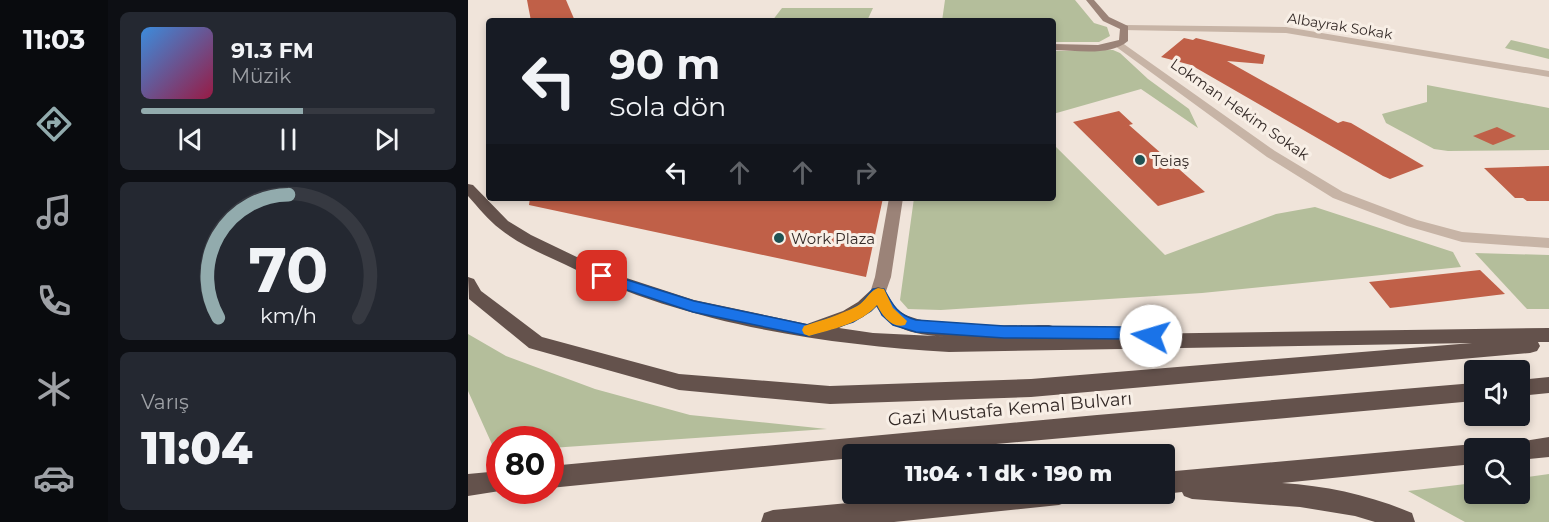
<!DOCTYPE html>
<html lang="tr">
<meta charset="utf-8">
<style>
body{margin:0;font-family:Montserrat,sans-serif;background:#242831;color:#f1f3f6;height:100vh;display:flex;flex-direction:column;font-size:22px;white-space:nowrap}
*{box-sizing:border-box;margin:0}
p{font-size:20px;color:#9ea1a6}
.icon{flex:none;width:33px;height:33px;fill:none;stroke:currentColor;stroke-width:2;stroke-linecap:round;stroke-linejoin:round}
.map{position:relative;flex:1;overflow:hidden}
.panel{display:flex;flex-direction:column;gap:12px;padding:12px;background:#0d0f14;width:360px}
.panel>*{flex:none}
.banner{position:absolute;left:18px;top:18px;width:570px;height:183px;border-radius:6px;box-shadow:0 3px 9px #0003;background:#171b24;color:#f1f3f6;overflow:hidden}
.controls{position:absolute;left:996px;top:360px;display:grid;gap:12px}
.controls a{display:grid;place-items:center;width:66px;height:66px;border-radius:6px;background:#171b24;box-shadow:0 3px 9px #0003;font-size:30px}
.speed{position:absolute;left:18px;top:426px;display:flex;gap:12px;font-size:30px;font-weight:700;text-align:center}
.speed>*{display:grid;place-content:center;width:78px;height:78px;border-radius:50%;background:#171b24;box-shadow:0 3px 9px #0003;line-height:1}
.speed .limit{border:9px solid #d22;background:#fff;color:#111}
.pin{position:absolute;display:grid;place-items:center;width:51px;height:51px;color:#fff;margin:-26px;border-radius:12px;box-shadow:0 3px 9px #0006}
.me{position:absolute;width:66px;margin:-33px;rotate:276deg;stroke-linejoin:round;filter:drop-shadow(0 0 4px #0008)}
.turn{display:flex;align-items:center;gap:21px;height:126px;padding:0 24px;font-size:27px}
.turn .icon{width:78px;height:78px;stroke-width:2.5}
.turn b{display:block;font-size:42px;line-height:51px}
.lanes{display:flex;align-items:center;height:57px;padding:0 24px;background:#0003;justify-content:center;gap:30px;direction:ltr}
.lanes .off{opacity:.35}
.big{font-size:45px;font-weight:800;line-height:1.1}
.panel .tile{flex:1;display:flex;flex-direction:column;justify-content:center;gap:9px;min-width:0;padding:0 21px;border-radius:9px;background:#242831}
.panel .dial{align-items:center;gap:0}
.dial svg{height:156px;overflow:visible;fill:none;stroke:#363941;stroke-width:7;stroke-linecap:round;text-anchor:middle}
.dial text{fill:#f1f3f6;stroke:none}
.song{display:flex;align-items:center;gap:18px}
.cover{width:72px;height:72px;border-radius:9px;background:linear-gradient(135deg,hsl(210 70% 55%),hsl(340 70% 35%))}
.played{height:6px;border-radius:3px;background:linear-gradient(90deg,#92abad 55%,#363941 55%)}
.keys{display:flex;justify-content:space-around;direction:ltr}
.trip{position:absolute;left:374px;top:444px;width:333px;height:60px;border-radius:6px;background:#171b24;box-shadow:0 3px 9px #0003;font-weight:800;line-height:60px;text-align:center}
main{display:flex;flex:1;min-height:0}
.tabs{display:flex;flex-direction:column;width:108px;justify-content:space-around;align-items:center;background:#090b0e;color:#9ea1a6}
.tabs .icon{width:42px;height:42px}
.tabs .on{color:#92abad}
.tabs b{font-size:27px;color:#f1f3f6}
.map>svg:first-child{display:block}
.green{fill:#b4be9b}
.building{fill:#c06048}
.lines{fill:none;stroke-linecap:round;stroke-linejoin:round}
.minor{fill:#c7b4a6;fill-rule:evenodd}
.tertiary{fill:#c7b4a6;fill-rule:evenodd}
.secondary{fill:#9b8378;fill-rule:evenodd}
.trunk{fill:#64524c;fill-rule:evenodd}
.route{fill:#1a73e8;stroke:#114b97;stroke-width:1.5}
.slow{fill:#f59e0b}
.poi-dot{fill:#1f5253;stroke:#f8efe6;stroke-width:2}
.labels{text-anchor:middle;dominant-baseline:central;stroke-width:6;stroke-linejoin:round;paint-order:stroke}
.far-street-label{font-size:14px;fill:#342a27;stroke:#f8efe6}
.street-label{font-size:15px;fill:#342a27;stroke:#f8efe6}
.poi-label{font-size:15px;fill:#342a27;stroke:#f8efe6;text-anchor:start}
.near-street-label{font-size:18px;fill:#342a27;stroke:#f8efe6}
</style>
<main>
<nav class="tabs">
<b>11:03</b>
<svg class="icon on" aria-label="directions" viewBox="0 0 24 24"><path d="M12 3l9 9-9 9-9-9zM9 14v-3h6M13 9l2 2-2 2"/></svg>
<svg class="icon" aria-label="music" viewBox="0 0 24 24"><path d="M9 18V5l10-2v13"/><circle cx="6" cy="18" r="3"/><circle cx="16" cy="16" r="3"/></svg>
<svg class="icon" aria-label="phone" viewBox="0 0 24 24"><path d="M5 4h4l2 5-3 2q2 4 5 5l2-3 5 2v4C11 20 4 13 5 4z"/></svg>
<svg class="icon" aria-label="climate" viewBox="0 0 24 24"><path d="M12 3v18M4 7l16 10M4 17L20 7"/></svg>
<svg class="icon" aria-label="car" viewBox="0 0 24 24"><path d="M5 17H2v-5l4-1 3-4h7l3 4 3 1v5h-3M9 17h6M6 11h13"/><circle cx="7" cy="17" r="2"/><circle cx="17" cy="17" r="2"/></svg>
</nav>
<section class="panel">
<div class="tile">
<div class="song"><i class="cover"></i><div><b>91.3 FM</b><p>Müzik</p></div></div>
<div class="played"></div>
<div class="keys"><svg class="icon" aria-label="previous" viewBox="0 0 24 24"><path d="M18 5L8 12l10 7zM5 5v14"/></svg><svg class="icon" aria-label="pause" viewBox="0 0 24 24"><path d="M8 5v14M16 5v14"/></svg><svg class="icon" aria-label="next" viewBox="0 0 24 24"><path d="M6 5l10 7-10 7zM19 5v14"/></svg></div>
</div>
<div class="tile dial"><svg viewBox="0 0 100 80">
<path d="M14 69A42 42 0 1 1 86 69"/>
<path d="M14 69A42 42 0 0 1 50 6" stroke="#92abad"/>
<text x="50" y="56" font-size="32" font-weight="700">70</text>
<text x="50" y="72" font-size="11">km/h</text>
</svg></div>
<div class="tile"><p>Varış</p><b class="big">11:04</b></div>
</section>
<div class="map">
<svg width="1081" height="522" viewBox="0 0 1081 522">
<rect width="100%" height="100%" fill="#f0e4da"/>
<g class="green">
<path d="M477,0H607L626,23L639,27L642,36L631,42H585V21H474Z"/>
<path d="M314,8H405L399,21H304Z"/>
<path d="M1043,40L1081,49V59L1037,48Z"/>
<path d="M645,50L652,53L680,79L721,109L730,128L673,89L585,114V51Z"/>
<path d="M959,85L1081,108V150L980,151L966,149L918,123L914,114L959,102Z"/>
<path d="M585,144L697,255L808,214L847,207L985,252L993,267L734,293L473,310L440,309L432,300L446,198H585Z"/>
<path d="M1007,253L1081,255V309H1059Z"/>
<path d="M0,334L38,356L127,389L222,415L359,429L83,448L82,440H32L31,451H27L0,391Z"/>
<path d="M1081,474V522H997L940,491L1006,483V494H1052V478Z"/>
</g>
<g class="building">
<path d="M59,0H98L107,21H63Z"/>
<path d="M716,38L725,40L728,38L797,55L795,64L759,61L870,123L875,121L883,123L956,166L922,179L915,176L723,65L693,57Z"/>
<path d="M651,111L665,124L661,125L737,192L690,206L605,122Z"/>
<path d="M1029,127L1048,136L1025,145L1005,136Z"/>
<path d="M1081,166V201H1059L1055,198H1047L1016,168Z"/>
<path d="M62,198H415L398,277L61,205Z"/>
<path d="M1012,270L1037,294L922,308L901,282Z"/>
</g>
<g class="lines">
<path class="minor" d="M647,42H653L807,151L875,192L949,220L994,232L1081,238V248L994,242L939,226L865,198L799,157L647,46Z"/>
<path class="tertiary" d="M657,25L818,27L1081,71V77L818,33L654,30L653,28Z"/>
<g class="secondary">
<path d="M618,0H626L641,17L660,26V41C641,57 608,50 585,50V44L630,45L651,40L652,29L635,21Z"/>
<path d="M421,198H435L423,277L416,297H404L402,293L407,277Z"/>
</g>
<g class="trunk">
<path d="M0,184L5,185L40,221L63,235L140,272L226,300L339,324L375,311L390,302L404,289L410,287L416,289C422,298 426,309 436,314C464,329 547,325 581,325L588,327L590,332L589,335L1081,328V342H1070L1072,346L1069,351L1062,353L563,397L362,404L211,390L68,350L61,348L1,299L0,277L6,279L13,291L74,337L211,374L362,386L563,379L1004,343L481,352C350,344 215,323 96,264C74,254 51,244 32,229C20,220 10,207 0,196ZM408,306C424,334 459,336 487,337L405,333L371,328L395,317Z"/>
<path d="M1081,377V393L1052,396V380Z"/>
<path d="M1006,383V401L418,454H384V458L82,488V466L629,415Z"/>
<path d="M1081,437V457L1052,460V448H1042L1044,443Z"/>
<path d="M1006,444L1015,448H1006V464L814,483C860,486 901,495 944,513L947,522H907L887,516L832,507L724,499L716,496L714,492L696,494H695L696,472Z"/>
<path d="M32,471V490H38L0,496V474Z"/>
<path d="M477,494H603L599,502L591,505L426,522H293L296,513L305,510Z"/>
</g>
</g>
<path class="route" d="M134,272L226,301L340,325L375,314L393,304L405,289H416C425,306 430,315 448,320L536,326L662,327L688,332L691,336L688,341L683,342L662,339L536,338L448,332L425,325L414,315L409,305L403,311L385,322L340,336L225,312L129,280L127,276L129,273Z"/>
<path class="slow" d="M410,288L416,289L425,308L439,321L437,325C424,329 414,315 409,305C393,324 364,329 341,336L336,334L334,330L336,326C354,320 372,315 389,306C398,301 401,291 410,288Z"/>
<g class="poi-dot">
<circle cx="672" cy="160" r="6"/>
<circle cx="311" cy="238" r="6"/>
</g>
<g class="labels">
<g class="far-street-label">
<text transform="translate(872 26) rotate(9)">Albayrak Sokak</text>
</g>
<g class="street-label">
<text transform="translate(772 109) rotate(35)">Lokman Hekim Sokak</text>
</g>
<g class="poi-label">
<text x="684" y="160">Teiaş</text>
<text x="323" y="238">Work Plaza</text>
</g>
<g class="near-street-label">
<text transform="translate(542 409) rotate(-5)">Gazi Mustafa Kemal Bulvarı</text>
</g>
</g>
</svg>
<div class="controls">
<a><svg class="icon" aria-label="sound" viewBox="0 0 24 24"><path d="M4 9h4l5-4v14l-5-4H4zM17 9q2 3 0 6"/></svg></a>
<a><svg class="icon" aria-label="search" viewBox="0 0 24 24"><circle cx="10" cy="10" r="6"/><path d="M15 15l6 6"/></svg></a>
</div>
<div class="speed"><div class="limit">80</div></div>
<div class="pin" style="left:134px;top:276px;background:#d93025"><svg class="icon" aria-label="arrive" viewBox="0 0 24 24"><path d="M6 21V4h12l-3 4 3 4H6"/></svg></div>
<svg class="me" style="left:683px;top:336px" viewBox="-20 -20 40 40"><circle r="19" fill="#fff"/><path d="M0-13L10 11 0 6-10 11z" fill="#1a73e8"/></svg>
<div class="trip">11:04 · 1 dk · 190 m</div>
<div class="banner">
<div class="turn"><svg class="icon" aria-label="left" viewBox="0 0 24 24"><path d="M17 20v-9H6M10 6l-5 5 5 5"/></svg><div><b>90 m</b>Sola dön</div></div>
<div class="lanes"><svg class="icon" aria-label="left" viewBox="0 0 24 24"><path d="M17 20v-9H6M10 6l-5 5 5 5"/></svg><svg class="icon off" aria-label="ahead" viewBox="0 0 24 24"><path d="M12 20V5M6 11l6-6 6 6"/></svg><svg class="icon off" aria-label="ahead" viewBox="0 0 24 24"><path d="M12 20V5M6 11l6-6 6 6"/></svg><svg class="icon off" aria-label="right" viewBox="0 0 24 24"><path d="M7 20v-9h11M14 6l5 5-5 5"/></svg></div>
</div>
</div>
</main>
